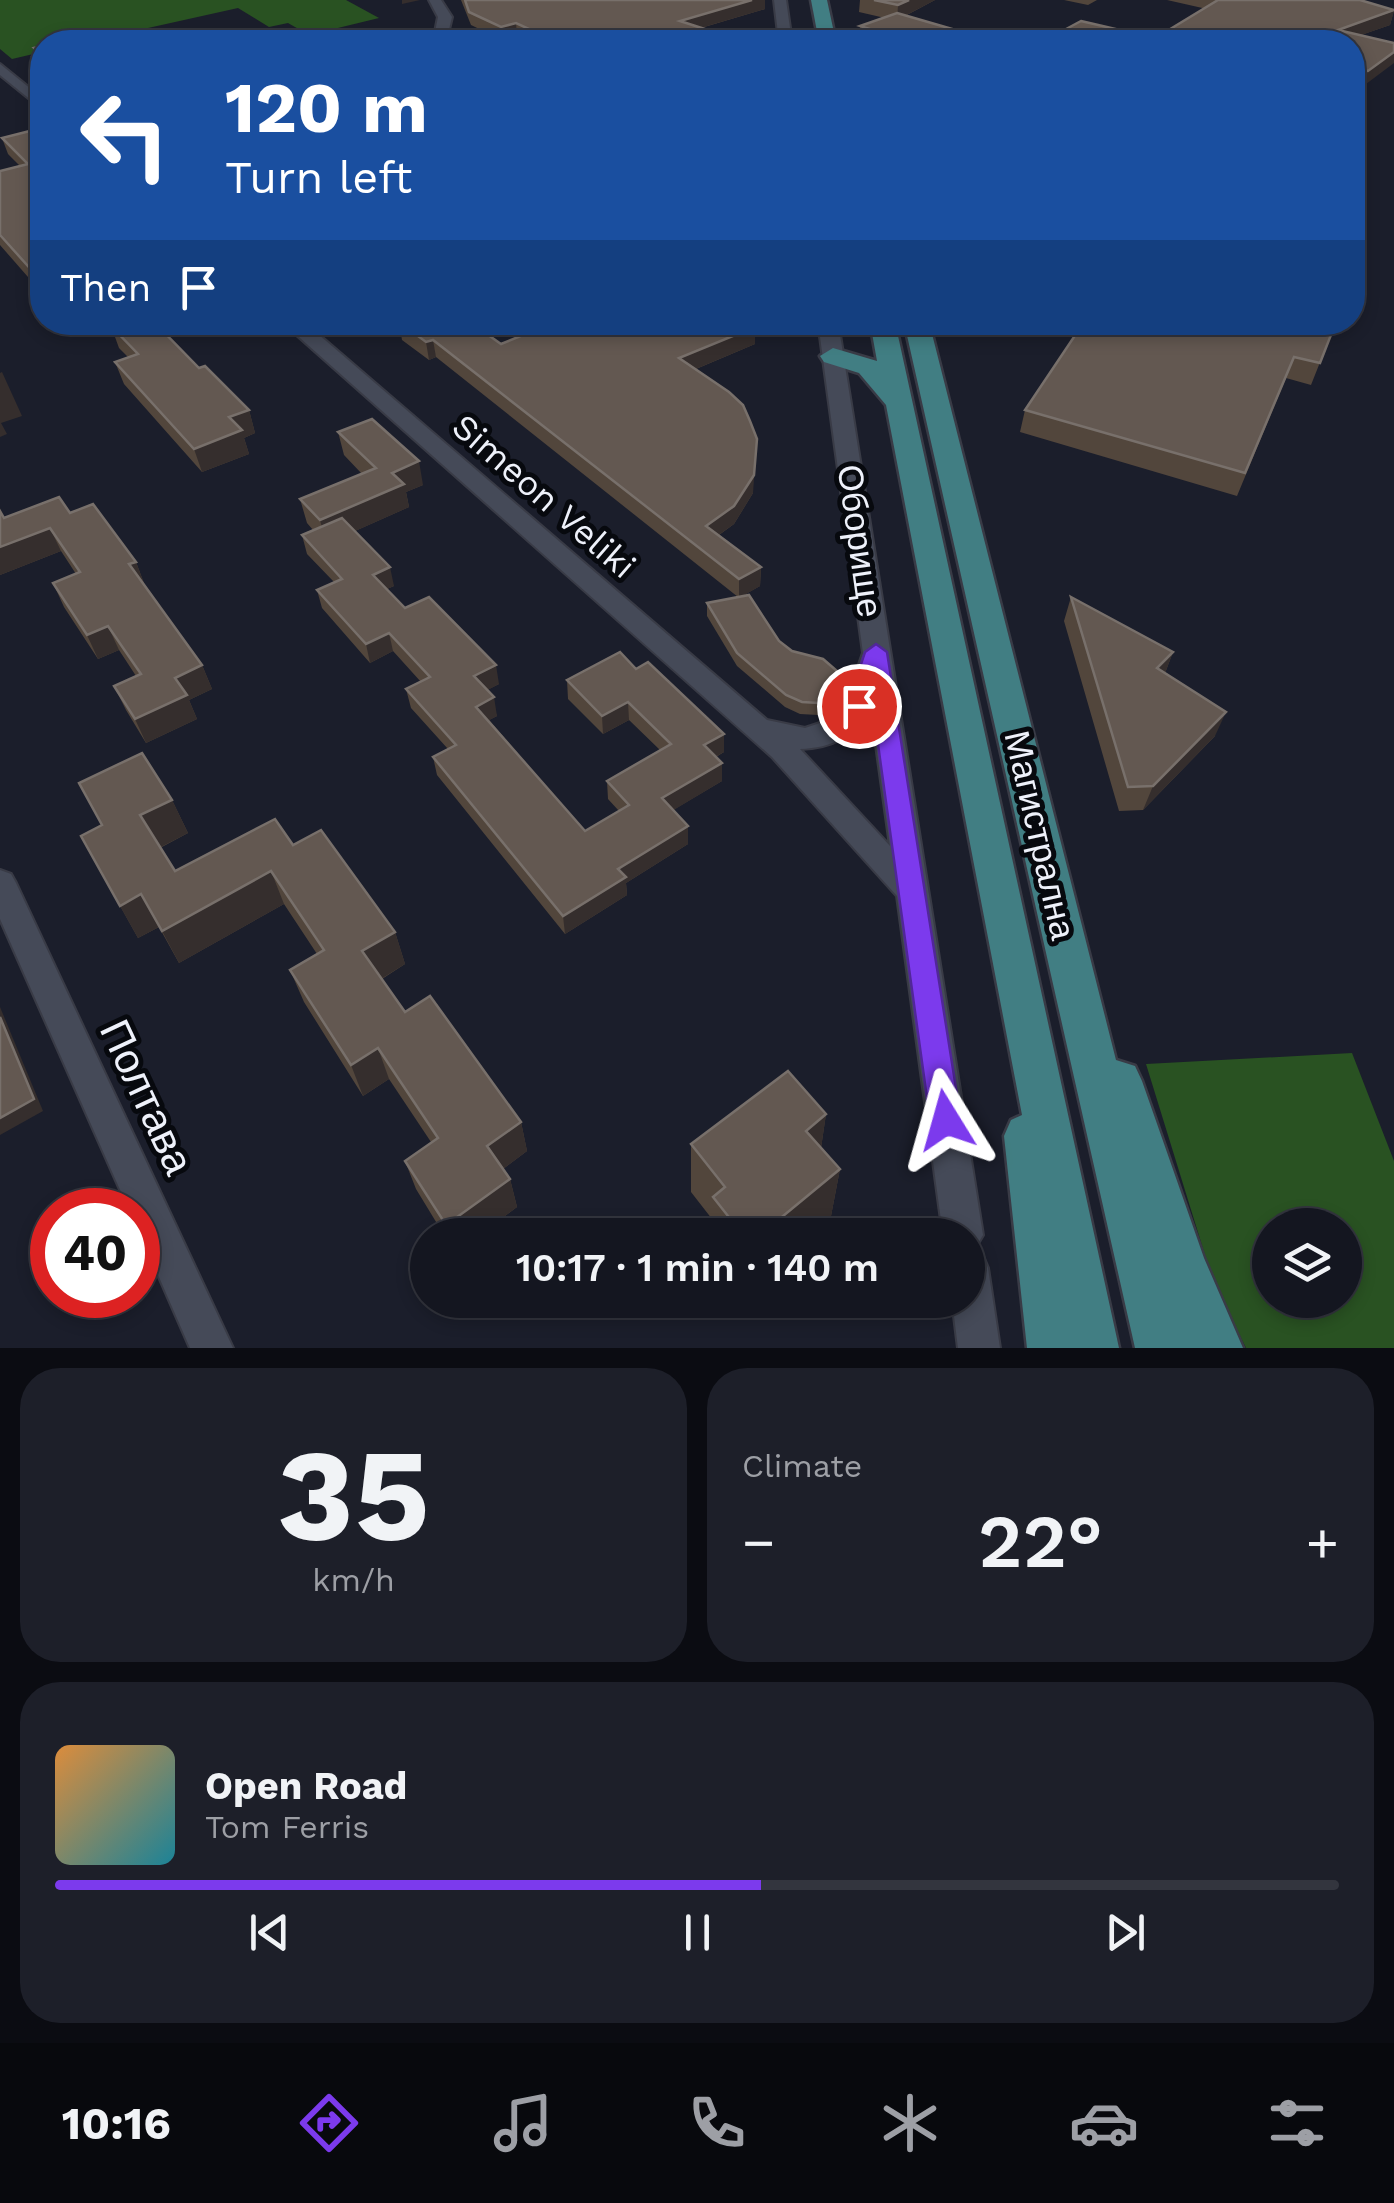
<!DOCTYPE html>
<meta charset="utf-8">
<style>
body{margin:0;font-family:"Work Sans",sans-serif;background:#1d1f29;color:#f1f3f6;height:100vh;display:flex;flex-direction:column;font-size:38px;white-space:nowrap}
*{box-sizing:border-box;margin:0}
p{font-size:32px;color:#9d9fa5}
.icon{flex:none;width:55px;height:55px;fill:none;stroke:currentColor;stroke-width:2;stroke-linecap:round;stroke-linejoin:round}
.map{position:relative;height:1348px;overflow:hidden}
.sheet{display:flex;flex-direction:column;gap:20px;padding:20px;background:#0b0c12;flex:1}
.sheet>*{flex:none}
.hud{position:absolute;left:30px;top:30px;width:1335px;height:305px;border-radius:40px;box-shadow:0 5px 15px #0003,0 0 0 2px #33353e;background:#1a4fa0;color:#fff;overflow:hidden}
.controls{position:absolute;left:1252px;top:1208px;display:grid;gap:20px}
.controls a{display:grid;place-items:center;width:110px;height:110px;border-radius:50%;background:#141620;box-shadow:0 5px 15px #0003,0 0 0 2px #33353e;font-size:50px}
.speed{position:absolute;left:30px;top:1188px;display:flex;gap:20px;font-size:50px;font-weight:700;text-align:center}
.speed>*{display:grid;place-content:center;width:130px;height:130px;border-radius:50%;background:#141620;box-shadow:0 5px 15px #0003,0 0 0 2px #33353e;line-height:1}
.speed .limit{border:15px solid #d22;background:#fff;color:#111}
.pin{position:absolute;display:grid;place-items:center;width:85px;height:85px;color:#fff;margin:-42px;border:5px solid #fff;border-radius:50%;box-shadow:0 2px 10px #0007}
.me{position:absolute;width:110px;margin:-55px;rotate:352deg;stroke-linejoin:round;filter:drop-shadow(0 0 8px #0008)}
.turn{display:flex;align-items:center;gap:35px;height:210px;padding:0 30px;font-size:45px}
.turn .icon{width:130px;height:130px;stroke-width:2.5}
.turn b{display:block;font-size:70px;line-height:85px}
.then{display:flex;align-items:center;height:95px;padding:0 30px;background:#0003;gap:20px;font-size:38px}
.big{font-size:75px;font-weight:600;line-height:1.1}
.sheet .widget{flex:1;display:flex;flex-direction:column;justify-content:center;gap:15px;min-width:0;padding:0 35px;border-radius:40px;background:#1d1f29}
.sheet .dial{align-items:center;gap:0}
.dial b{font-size:130px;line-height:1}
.song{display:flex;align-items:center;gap:30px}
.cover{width:120px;height:120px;border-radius:15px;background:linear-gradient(135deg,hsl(30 70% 55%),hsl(190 70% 35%))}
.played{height:10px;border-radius:5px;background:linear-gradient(90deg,#7c3aed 55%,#33353e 55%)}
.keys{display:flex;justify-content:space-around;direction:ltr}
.heat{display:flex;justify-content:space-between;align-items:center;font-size:55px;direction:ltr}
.sheet .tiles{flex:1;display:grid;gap:20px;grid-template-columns:1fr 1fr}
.widget:last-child{grid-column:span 2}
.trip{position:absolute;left:410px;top:1218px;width:575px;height:100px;border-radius:50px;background:#141620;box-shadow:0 5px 15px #0003,0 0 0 2px #33353e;font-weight:600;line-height:100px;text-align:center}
.tabs{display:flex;height:160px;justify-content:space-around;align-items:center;background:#08090d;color:#9d9fa5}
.tabs .icon{width:70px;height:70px}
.tabs .current{color:#7c3aed}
.tabs b{font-size:45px;color:#f1f3f6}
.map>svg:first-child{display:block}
.green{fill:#295222;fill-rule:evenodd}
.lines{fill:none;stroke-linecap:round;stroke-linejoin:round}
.minor-casing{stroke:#393b46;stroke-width:4}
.major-casing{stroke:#393b46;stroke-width:5}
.minor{fill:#454a58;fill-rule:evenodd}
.major{fill:#417e83;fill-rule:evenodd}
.wall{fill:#52463c}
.shaded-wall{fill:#352e2d}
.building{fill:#635851;stroke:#78706b;stroke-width:2.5}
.route{fill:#7c3aed;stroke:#51269a;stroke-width:2.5}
.labels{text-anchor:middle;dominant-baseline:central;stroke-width:10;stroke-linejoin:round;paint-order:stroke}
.street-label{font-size:35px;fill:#eef1fa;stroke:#07090e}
.near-street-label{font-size:42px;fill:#eef1fa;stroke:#07090e}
</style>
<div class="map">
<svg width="1394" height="1348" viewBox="0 0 1394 1348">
<rect width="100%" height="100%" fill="#1b1e2b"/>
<g class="green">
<path d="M0,0H346L379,18L309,35L288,23L269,27L238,8L85,42H42V52L12,59L0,49Z"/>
<path d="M1352,1053L1394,1161V1348H1246L1213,1281L1146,1064ZM1270,1225H1345V1300H1270Z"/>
</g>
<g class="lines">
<g class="minor-casing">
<g id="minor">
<path d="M429,0H441L452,17L446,42H433L438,17Z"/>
<path d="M774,0H786L792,42H779Z"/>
<path d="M0,64L42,98V109L0,75Z"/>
<path d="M282,322H304L767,720L805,728L832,719L846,702L863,653L818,322H838L983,1235L974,1250L982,1254L988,1268L1000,1348H958L952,1300H968V1235H943L897,896L772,757ZM871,709L890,846L800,749C832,748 855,736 871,709Z"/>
<path d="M0,870L11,874L16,883L233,1348H190L138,1229V1210H129L0,919Z"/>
</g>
</g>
<g class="major-casing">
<g id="major">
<path d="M811,0H827L836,42H819Z"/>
<path d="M870,322H895L1119,1348H1027L1004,1136L1011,1120L1022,1115L886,405L859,373L824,362L820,356L833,348L877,361Z"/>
<path d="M904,322H929L1116,1060L1135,1066L1142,1081L1204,1258L1243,1348H1135Z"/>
</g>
</g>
<use href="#minor" class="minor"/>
<use href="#major" class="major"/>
</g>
<g class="wall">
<path d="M461,0H765V9L701,28L745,42H530L517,36L502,40L471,25Z"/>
<path d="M860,0H935L905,16L997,42H868L859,40L860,26L885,18L859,12Z"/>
<path d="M1064,0H1097L1088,5Z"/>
<path d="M1167,0H1360L1394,10L1390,25L1361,35L1394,43L1362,87L1352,84V42Z"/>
<path d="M42,46V76L39,73L33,57H37L34,48Z"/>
<path d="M2,138H42V293L0,245V171L20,166L8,154Z"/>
<path d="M399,322L501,344L555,322H773L755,330V344L696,369L753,493L734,524L719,535L761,567L760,586L742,596L779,641L843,689L832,710L818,715L800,714L785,707L737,666L707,616V603L738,597L436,357L429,360L402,340Z"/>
<path d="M1336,322L1311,385L1286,378L1237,496L1020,432L1025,410Z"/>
<path d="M111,326L199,368L249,410L255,433L244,438L249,454L202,472L124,384L115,362L128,357L119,348Z"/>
<path d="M338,432L423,485L406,492L409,507L355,531L394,586L387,589L405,608L499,684L487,690L497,716L489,720L585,831L619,811L608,799L607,781L660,750L629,720L603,734L568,699L567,680L636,669L724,734V752L716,757L722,781L673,810L688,826V844L626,883L627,895L565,934L437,775L433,757L448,749L411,708L406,689L421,682L393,651L370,663L322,608L317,590L334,582L307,554L302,535L313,530L307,523L300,499L362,474L344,455Z"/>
<path d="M0,511L4,518L70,513L136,562L145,586L202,665L212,689L189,700L197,719L146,743L126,710L114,686L136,676L119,650L98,659L64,607L53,583L76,574L61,551L0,575Z"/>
<path d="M1071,597L1173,652L1165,673L1215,736L1143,810L1119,811L1064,621Z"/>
<path d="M142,753L172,800L188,833L160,848L175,871L275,819L293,845L321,830L395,932L405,964L382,979L405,1012L430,996L521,1122L527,1151L503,1169L510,1179L517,1207L479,1235H444L416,1189L405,1161L431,1142L389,1079L363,1096L304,1002L290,970L317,954L284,904L179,963L159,927L138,938L81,836L102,825L79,783Z"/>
<path d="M826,1114L821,1148L840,1169L831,1216L808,1235H712V1219L691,1192V1144Z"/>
</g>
<g class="shaded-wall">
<path d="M402,0H420L402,4Z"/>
<path d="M752,0H765V9L680,34V21Z"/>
<path d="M909,0H935L897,20L898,5Z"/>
<path d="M1394,11L1390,25L1341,42L1338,30Z"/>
<path d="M516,23L517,36L502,40L501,27Z"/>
<path d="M558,31L559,42H543L542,35Z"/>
<path d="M576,33L577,42H568L567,35Z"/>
<path d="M1394,52V63L1362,87L1368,71Z"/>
<path d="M42,273V292L36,275Z"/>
<path d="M742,322H773L755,330V344L679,376V358Z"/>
<path d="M433,340L436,357L429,360L426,342Z"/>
<path d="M2,372L22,416L1,423L7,434L0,437V373Z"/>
<path d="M249,410L255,433L244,438L249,454L202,472L194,449L229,417Z"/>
<path d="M757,439L753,493L734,524L706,544V526Z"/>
<path d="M419,461L423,485L406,492L409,507L326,544L320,520L392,473Z"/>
<path d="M50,528L61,551L0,575V547Z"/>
<path d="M136,562L145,586L139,588L129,564Z"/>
<path d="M390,567L394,586L378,593L373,575Z"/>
<path d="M761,567L760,586L739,598V579Z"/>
<path d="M108,626L119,650L98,659L87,635Z"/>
<path d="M389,633L393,651L370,663L366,644Z"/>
<path d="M1173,652L1164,676L1157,668Z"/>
<path d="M202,665L212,689L189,700L197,719L146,743L135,719L175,678Z"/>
<path d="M496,665L499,684L478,695L474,676Z"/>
<path d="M844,677L843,689L832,710L818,715L819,703Z"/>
<path d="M494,697L497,716L480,725L476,707Z"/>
<path d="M628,702L629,720L603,734L602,716Z"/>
<path d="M1226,712L1215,736L1143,810L1153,786Z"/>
<path d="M724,734V752L704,763V745Z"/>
<path d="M722,763V781L662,817V798Z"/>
<path d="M172,800L188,833L157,849L140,815Z"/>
<path d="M688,826V844L626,883L627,895L565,934L563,916L618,869Z"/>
<path d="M271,871L284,904L179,963L162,931Z"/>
<path d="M141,894L159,927L138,938L120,906Z"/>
<path d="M395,932L405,964L373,984L362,951Z"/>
<path d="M0,1007L43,1111L0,1135Z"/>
<path d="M378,1048L389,1079L363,1096L351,1065Z"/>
<path d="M826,1114L819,1162L806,1131Z"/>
<path d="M521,1122L527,1151L495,1175L487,1146Z"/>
<path d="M840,1169L831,1216L808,1235H760Z"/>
<path d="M510,1179L517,1207L479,1235H449L446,1225Z"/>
</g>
<g class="building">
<path d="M465,0H752L680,21L745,42H598L576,33L567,35L558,31L542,35L516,23L501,27L469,12Z"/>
<path d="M874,0H909L898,5Z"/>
<path d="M1218,0H1360L1394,10L1338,30L1394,43V52L1368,71L1352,67V42H1149Z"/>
<path d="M897,13L997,42H893L888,40L895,37L860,26Z"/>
<path d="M1081,21L1150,37L1141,42H1042Z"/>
<path d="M301,32L316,42H254Z"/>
<path d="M80,38L85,42H61Z"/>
<path d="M42,46V65L33,57L42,55L34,48Z"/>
<path d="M30,131L38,139L42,138V273L36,275L0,235V171L28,164L2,138Z"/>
<path d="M121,322H154L199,368L205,366L249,410L229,417L242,430L194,449L115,362L138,354L111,326Z"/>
<path d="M399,322H470L501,344L555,322H748L755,327L679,358L729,392L743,405L750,421L757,439L754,475L734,506L706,526L761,567L739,579L433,340L426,342Z"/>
<path d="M1084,322H1336L1320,363L1294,357L1245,473L1025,410Z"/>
<path d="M372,419L419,461L392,473L404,484L320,520L300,499L376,468L338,432Z"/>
<path d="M59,497L70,513L93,504L136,562L129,564L202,665L175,678L187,695L135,719L114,686L141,674L108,626L87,635L53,583L80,572L50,528L0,547V511L4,518Z"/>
<path d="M342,518L390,567L373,575L405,608L429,597L496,665L474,676L494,697L476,707L585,831L629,805L607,781L671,744L628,702L602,716L567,680L620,652L636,669L648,662L724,734L704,745L722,763L662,798L688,826L618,869L626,877L563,916L433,757L456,745L406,689L430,677L389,633L366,644L317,590L342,579L302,535Z"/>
<path d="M749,595L779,641L792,651L823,659L844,677L833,698L819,703L802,702L786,695L737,653L707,603Z"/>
<path d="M1071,597L1173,652L1157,668L1226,712L1153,786L1128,787Z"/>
<path d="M142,753L172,800L140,815L175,871L275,819L293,845L321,830L395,932L362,951L405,1012L430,996L521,1122L487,1146L510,1179L446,1225L405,1161L438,1138L378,1048L351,1065L290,970L324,950L271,871L162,931L141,894L120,906L81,836L102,825L79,783Z"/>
<path d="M0,1017L34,1099L0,1118Z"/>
<path d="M788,1071L826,1114L806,1131L840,1169L760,1235H743L713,1197L725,1187L691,1144Z"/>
</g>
<path class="route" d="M876,644L887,652L961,1120L956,1130L946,1135L935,1130L930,1120L872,701L867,712L859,714L847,706L865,652Z"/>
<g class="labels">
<g class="street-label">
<text transform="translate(544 496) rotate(41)">Simeon Veliki</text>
<text transform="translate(860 541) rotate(82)">Оборище</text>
<text transform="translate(1040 835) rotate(77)">Магистрална</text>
</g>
<g class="near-street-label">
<text transform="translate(147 1097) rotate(65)">Полтава</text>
</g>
</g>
</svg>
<div class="controls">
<a><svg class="icon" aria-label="layers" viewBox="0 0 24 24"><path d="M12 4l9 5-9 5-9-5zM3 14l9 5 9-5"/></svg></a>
</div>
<div class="speed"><div class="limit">40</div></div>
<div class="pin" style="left:859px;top:706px;background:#d93025"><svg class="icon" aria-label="arrive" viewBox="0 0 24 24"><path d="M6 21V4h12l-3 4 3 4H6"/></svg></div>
<svg class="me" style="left:946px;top:1120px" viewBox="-20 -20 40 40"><path d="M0-17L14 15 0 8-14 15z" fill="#7c3aed" stroke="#fff" stroke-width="4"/></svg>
<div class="trip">10:17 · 1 min · 140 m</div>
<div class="hud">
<div class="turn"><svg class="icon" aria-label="left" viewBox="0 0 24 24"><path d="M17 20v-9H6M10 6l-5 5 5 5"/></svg><div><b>120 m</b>Turn left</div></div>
<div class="then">Then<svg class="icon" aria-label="arrive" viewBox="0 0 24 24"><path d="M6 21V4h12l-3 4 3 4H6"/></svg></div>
</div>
</div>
<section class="sheet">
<div class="tiles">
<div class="widget dial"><b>35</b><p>km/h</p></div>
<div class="widget"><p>Climate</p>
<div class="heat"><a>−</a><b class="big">22°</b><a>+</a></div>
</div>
<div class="widget">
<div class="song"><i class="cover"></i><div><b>Open Road</b><p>Tom Ferris</p></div></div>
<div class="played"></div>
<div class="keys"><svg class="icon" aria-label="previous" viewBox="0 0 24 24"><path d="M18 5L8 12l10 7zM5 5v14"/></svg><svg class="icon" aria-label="pause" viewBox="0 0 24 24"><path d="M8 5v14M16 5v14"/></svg><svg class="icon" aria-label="next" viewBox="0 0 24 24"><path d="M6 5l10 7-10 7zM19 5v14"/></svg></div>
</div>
</div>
</section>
<nav class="tabs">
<b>10:16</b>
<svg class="icon current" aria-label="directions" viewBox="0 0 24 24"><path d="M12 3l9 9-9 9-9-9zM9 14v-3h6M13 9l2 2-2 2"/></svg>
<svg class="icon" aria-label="music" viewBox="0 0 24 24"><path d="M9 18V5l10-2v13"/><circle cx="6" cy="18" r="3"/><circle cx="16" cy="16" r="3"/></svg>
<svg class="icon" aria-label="phone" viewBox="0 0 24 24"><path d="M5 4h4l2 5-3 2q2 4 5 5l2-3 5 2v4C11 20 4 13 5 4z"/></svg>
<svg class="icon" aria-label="climate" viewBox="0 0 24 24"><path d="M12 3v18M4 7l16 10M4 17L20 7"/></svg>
<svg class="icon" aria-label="car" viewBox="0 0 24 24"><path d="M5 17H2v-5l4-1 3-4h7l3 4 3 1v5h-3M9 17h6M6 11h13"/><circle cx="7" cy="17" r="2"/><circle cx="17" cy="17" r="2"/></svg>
<svg class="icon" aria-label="filters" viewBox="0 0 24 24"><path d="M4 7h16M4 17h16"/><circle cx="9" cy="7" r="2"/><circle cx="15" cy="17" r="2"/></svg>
</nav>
